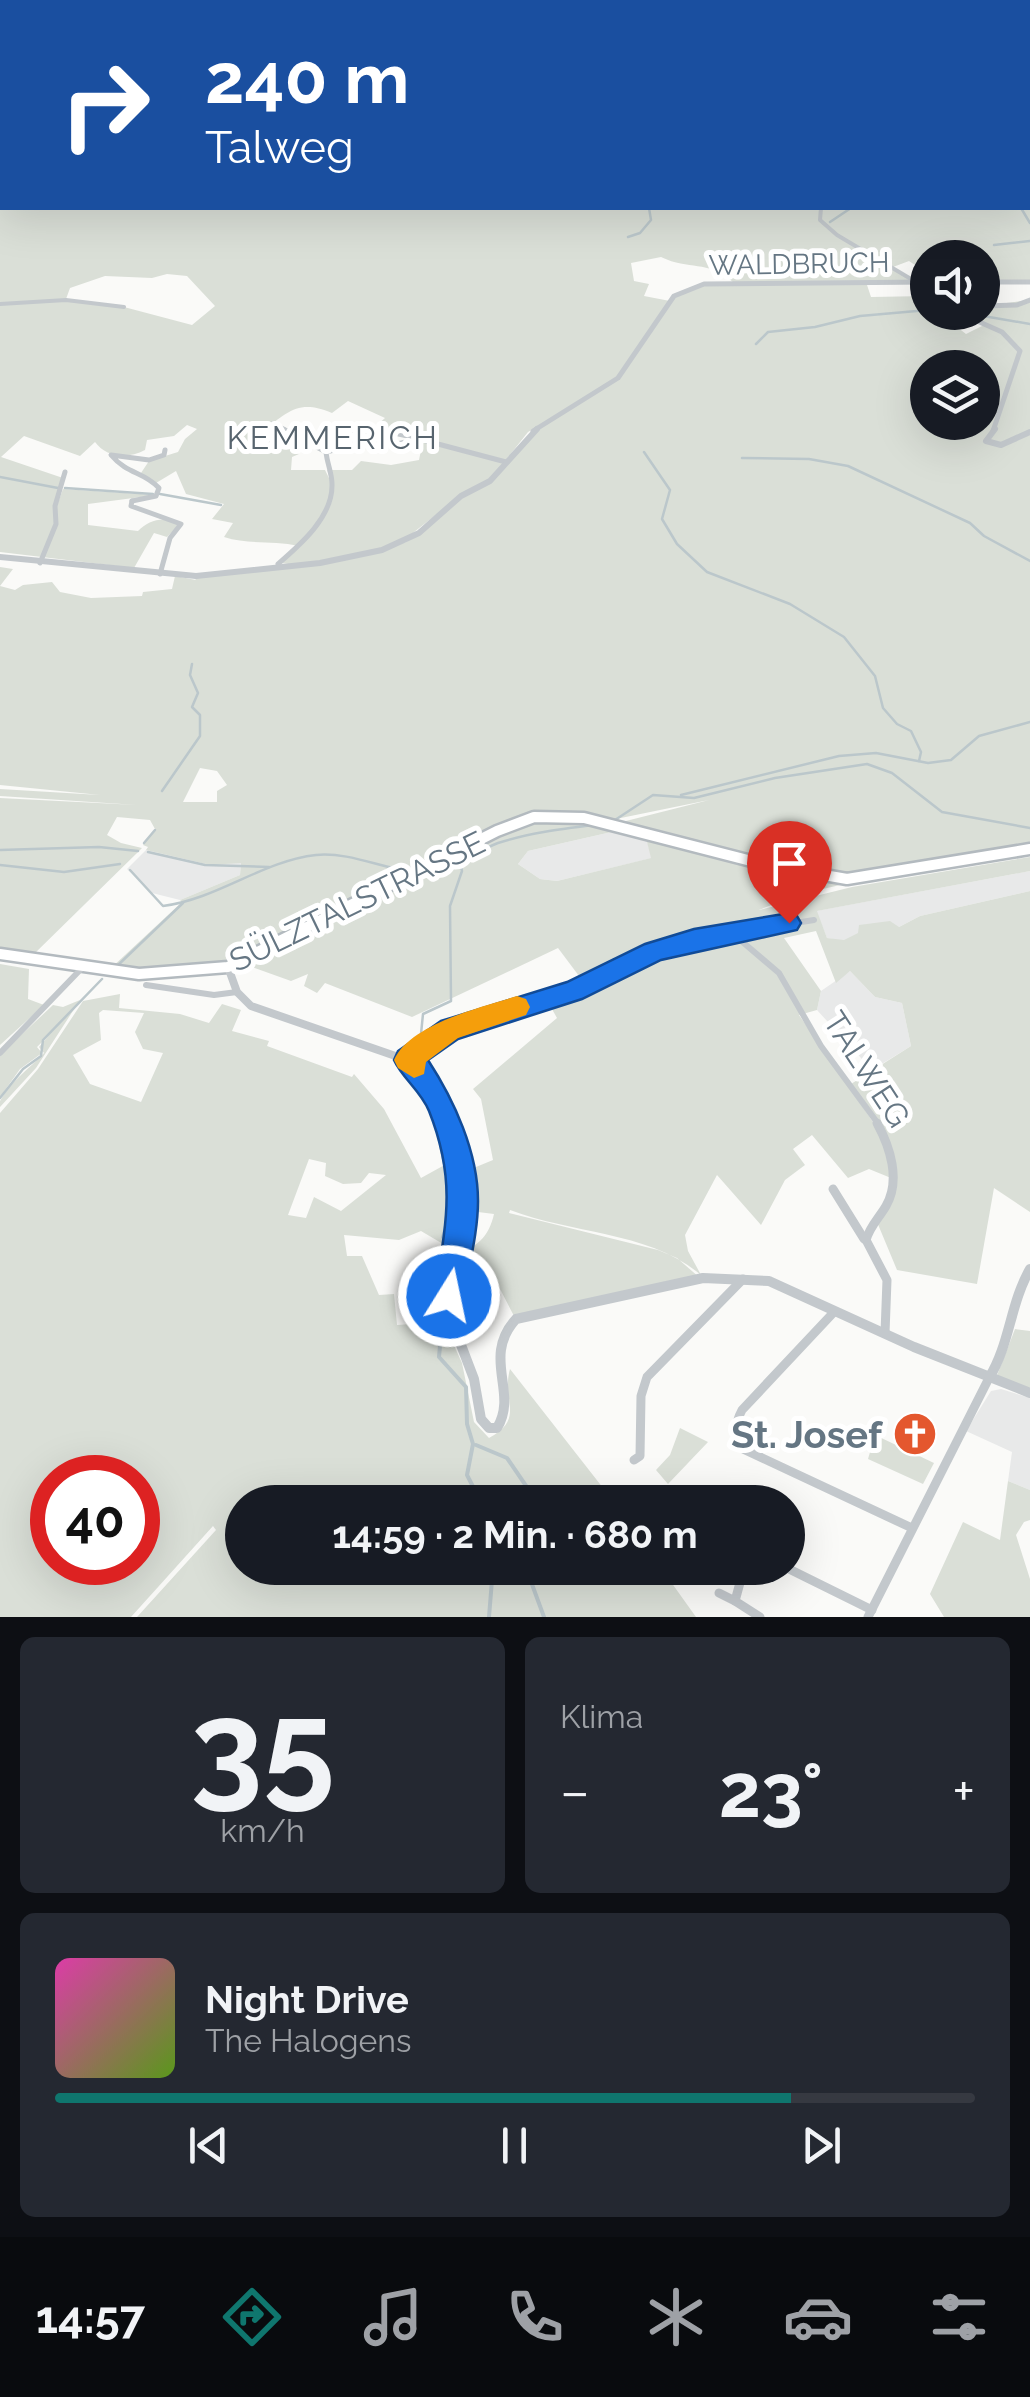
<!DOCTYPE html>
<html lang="de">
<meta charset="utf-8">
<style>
body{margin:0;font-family:Raleway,sans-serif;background:#242831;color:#f1f3f6;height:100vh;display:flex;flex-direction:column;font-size:38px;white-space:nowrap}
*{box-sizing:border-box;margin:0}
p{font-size:32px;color:#9ea1a6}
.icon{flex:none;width:55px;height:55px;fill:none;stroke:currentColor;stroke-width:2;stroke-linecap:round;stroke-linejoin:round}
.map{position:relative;height:1617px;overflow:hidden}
.side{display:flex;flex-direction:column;gap:20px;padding:20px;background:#0d0f14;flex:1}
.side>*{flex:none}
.hud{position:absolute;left:0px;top:0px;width:1030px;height:210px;box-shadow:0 10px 40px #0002;background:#1a4fa0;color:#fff;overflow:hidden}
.buttons{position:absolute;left:910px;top:240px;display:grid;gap:20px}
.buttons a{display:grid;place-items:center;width:90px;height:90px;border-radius:50%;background:#171b24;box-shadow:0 10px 40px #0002;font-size:50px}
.speed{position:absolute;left:30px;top:1455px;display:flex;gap:20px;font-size:50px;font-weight:700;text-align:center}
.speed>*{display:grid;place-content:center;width:130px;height:130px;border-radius:50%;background:#171b24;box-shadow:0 10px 40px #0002;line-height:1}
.speed .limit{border:15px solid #d22;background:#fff;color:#111}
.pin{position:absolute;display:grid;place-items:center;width:85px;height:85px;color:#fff;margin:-102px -42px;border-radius:50% 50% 50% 0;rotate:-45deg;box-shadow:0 0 10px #0007}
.pin .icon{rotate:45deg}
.me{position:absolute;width:110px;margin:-55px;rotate:10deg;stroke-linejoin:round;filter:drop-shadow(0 0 8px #0008)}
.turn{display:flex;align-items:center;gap:35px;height:210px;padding:0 40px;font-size:45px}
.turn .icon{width:130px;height:130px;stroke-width:2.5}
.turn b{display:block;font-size:70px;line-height:85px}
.big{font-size:75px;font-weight:700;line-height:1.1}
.side .tile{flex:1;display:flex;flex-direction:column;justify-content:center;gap:15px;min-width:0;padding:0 35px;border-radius:15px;background:#242831}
.side .dial{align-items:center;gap:0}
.dial b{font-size:130px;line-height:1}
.song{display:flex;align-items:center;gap:30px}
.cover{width:120px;height:120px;border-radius:15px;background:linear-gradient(135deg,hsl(320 70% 55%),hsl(90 70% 35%))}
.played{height:10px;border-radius:5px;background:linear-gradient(90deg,#0f766e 80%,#363941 80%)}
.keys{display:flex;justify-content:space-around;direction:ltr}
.heat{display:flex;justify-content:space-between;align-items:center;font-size:55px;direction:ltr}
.side .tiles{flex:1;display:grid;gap:20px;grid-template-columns:1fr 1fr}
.tile:last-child{grid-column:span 2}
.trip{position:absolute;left:225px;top:1485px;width:580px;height:100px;border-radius:50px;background:#171b24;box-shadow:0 10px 40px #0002;font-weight:700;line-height:100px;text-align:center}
.dock{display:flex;height:160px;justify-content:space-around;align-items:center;background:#090b0e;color:#9ea1a6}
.dock .icon{width:70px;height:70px}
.dock .active{color:#0f766e}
.dock b{font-size:45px;color:#f1f3f6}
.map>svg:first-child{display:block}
.built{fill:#e8e9e9}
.green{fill:#dadfd7;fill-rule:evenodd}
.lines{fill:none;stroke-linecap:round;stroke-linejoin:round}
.stream-far1{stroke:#bbc7cb;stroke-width:2.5}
.stream{stroke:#bbc7cb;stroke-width:4}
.secondary-casing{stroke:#b3babf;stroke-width:15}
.minor-far3{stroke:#c3c8cc;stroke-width:4}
.minor-far2{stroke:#c3c8cc;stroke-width:5}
.minor-far1{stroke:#c3c8cc;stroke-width:6}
.minor{stroke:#c3c8cc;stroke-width:9}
.tertiary-far3{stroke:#c3c8cc;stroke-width:5}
.tertiary-far2{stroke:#c3c8cc;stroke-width:6}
.tertiary-far1{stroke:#c3c8cc;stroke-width:8}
.tertiary{stroke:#c3c8cc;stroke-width:10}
.secondary{stroke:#fff;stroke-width:10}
.route{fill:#1a73e8;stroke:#114b97;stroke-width:2.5}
.slow{fill:#f59e0b}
.labels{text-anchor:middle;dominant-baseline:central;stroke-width:10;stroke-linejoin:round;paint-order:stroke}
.far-street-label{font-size:28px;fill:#657683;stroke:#fff}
.far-quarter-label{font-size:32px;letter-spacing:2.5px;fill:#57646e;stroke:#fff}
.street-label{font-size:32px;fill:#657683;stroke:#fff}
.near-poi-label{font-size:38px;font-weight:bold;fill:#657683;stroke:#fff;text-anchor:end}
</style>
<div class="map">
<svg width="1030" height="1617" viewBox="0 0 1030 1617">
<rect width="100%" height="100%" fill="#fafaf8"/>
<g class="built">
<path d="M616,831L646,838L652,858L557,881L540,879L518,864L528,851Z"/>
<path d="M146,850L210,865L241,862L240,875L180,900L152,893L127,869Z"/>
<path d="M1030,871V891L920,916L899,927L859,933L844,941L827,938L816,911Z"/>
<path d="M850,971L875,997L902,1003L911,1046L872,1070L817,1010L821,991Z"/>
<path d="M1001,1389L1030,1398V1490L1008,1481L1012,1452L966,1431L991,1391Z"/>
</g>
<g class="green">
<path d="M0,0H587L593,2H2V110Z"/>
<path d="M768,0H1030V281H983L982,258H928L927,273L909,261L893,267L915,282H866L871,297L927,296L928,312L953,313L943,316L966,334L984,325L957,313L982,312L983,289L989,304L984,306L1030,300V847L845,877L766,863L618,823L709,800L611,820L557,813L533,816L496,830L277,939L222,962L163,972L110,969L182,902L180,900L240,875L241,863L210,865L146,850L148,847L143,845L155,829L150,820L117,817L107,835L121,843L142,848L137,853L32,956L0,950V798L137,805L0,796V789L100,795L0,785V567L13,569L0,586L15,590L23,585L52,582L60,592L91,598L142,596L143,592L172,589L175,576L196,580L192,576L296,565L281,563L301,546L321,516L299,546C274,540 248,545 224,537L233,523L212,519L224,504L186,494L176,471L156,483L141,473L149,461L178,452L185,439L197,429L187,425L174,436L147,440L145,450C128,459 107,458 95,442L80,456L24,436L1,457L63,478L55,511L63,489L156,495L88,504V525L138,531C149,520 166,515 179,525L167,537L154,533L134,568L0,552V191L2,208H1028V2H766ZM661,257C690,271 706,259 733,282C718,285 701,283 686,290C662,301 639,357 619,378L529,435L491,482L451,504L427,528L406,542L349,559L404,540L461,495L489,481L528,432L617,377L670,301L644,296L649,284L634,281L631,263ZM167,274L187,276L215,306L192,325L124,307L66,299L70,288L105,276L152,278ZM928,368H982V422H928ZM348,401L385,418L376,426L423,440L419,460L391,465L361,461L352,470H327L331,482L325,470H291L292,457L299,454L261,432C289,411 299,399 332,413ZM200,768L217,771L227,785L217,791V802H183Z"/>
<path d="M558,819L616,831L528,851L518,864L540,879L557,881L651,858L646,838L810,878L853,882L797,895L759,910L852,887L1030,857V871L817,911L827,938L844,940L858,933L859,925L890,921L899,927L920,916L1030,891V1212L994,1188L977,1284L897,1270L877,1222C918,1177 882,1122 851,1084L911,1046L902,1003L875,997L850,971L836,983L816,931L784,938L821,991L817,1010L799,1015L882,1135L891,1178L869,1169L848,1178L812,1135L793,1149L805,1165L785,1180L761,1225L717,1175L685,1235L688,1251L701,1275C649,1231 572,1234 510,1210L509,1213L658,1250L677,1258L700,1278L515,1318L499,1287L458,1298L447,1306L453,1254C476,1249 489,1237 494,1214L462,1210L459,1174L493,1160L481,1099L473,1089L557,1018L548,1002L588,988L558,948L412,1017L325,983L317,993L304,986L308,974L291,981L246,965L479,844L534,822Z"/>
<path d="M0,964L29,969L28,999L44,1005L0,1045Z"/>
<path d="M120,994L119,1008L180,1014L209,1023L222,1004L241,1010L232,1031L269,1041L267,1046L352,1077L354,1074L384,1109L421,1178L450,1162L458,1207L437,1308L462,1363L474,1422L489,1438C526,1418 501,1401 510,1369L614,1502H242V1568H661L696,1617H137L216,1530L213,1526L131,1617H0V1113L38,1069L83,1001ZM103,1010L144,1013L135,1032L143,1049L163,1053L141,1102L90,1084L73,1055L101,1040L99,1013ZM309,1159L326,1163L325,1176L343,1184L361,1183L369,1173L386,1175L341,1211L314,1197L306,1218L288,1215ZM421,1231L443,1244L424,1291L426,1323L397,1325L394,1294L379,1295L362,1256H347L344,1235L399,1240ZM52,1478H138V1562H52Z"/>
<path d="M80,1000L36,1068L0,1107V1101C12,1080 28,1070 44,1053L39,1047L50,1034L37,1047L42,1053L20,1069L0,1097V1055L53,1005L63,1007Z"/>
<path d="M1015,1329L1030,1331V1388L996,1378Z"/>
<path d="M680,1428L708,1442L668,1484L656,1470L670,1455Z"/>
<path d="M875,1435L934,1463L923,1484L868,1459Z"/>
<path d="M1008,1481L1030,1490V1520L1024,1522L1016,1535L1030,1579V1617H944L930,1594L963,1522L1000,1540Z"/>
</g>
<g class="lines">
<g class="stream-far1">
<path d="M203,0L214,2"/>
<path d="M687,0L698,2"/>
<path d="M1021,208L1030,223"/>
<path d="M830,222L851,208"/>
<path d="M628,237L640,233L651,220L649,208"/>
<path d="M994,245L1030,241"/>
<path d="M966,313L1030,324"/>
<path d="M756,344L768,332L815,327L860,316L928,310"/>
<path d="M644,452L670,490L662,519L677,544L707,572L790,604L844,637L875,676L883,708L897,724L911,731L921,752L919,761"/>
<path d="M742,458L809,459L848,466L970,523L984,536L1030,561"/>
<path d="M0,477L58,488"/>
<path d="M65,488L153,494"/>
<path d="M160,494L221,505"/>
<path d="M162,791L200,736V715L192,707L198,693L190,675L192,664"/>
<path d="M681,795L839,756L876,753L928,763L951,760L979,736L1030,722"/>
<path d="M615,820L653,795L694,798L775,778L867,764L892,773L942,812L1030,828"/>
<path d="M144,843L155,830"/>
<path d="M0,850L99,847L138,851"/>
<path d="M148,852L205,865L269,867"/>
<path d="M0,865L64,872L120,864"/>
<path d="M130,870L163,906C218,899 262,861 316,855C347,852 377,866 407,871"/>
<path d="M425,874C452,874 473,852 498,843C529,833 561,829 593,825"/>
<path d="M117,966L183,903"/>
<path d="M420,1044L423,1014L451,1001L450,906L462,871L460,863"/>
<path d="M410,1071L437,1125"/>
<path d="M0,1098L23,1069L41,1056L43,1040L102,979"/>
</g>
<g class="stream">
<path d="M436,1123L456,1214L448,1221L443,1237"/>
<path d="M441,1259L426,1325L440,1346L439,1357L466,1387L467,1424L473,1444L467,1475L481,1502"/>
<path d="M476,1445L507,1458L535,1499L533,1502"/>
<path d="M526,1568L544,1617"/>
<path d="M489,1617L493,1568"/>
</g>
<g class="secondary-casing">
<path id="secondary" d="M0,954L139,974L228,967L497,831L534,817L584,818L767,865L847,879L1030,849"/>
</g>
<g class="minor-far3">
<path d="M821,208L820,220L837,235L916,282"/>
<path d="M0,304L66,300L124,307"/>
<path d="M273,423L288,431"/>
<path d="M365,426L387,431"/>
<path d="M338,427L347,431"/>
</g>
<g class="minor-far2">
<path d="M283,429L326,452"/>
<path d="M342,429L369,441"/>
<path d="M376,429L412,437"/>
<path d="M132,501L156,496L159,488C143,471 128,475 111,455L149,460L164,455L165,450"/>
<path d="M132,501L131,506L181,524L170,538L160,574"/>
<path d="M40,563L56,524L55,506L65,472"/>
<path d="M278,564C300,545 333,517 332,484C332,473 327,463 326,452L374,440L397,444L419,439L506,462"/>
</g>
<g class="minor-far1">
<path d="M732,933L779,973L821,1046L879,1125"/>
<path d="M146,985L214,995L237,992"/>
<path d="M0,1053L81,969"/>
<path d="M407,1060L450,1029L573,991L654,952L713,936L814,920"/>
</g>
<g class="minor">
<path d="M877,1123C890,1147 901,1180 886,1206C879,1218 870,1226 866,1240L887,1280L885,1333"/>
<path d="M833,1189L864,1239"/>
<path d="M834,1312L742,1410C734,1425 735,1435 743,1449L912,1528"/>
<path d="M634,1460L640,1456L641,1396L647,1377L743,1279"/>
<path d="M744,1568L735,1601L760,1617"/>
<path d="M787,1568L872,1610"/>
<path d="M719,1593L735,1601"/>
<path d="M868,1617L989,1378"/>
</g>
<g class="tertiary-far3">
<path d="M982,282H1030"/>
<path d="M982,306L1017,305L1030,300"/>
<path d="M957,312L1002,332L1020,351L993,431"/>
<path d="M533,431L618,378L674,296L704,284L928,282"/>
</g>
<g class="tertiary-far2">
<path d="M995,429L986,441L1001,445L1030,432"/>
<path d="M0,557L196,576L320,563L382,550L419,533L461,496L490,481L537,429"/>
</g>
<path class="tertiary-far1" d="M228,967L237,992L251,1006L407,1060L435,1092L450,1125"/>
<g class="tertiary">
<path d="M449,1123L459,1157L463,1202L450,1286V1316L474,1379L481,1419L489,1428H497C519,1392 481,1358 516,1319L703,1278L769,1281L914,1347L1030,1393"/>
<path d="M989,1378C1010,1344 1010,1304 1030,1269"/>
</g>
<use href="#secondary" class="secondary"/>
</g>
<path class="route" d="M789,913L797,916L801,923L797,930L661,960L582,999L458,1039L428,1060C454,1100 478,1152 478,1201C478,1232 469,1265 464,1296L460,1306L449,1311L439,1306L434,1296C446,1225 457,1181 429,1111C421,1091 402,1078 394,1060L398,1051L441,1021L567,982L645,944L694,929Z"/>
<path class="slow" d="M517,996L526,999L530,1007L526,1015L458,1038L426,1062L424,1074L414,1078L398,1068L394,1060C410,1024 482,1007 517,996Z"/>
<defs>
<g id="church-disc" transform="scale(2.25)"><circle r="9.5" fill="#e4572e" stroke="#fff"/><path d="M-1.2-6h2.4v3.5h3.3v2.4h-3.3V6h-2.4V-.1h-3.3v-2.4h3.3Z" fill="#fff"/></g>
</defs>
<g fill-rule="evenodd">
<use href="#church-disc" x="915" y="1434"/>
</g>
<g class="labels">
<g class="far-street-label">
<text transform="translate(799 264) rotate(-1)">WALDBRUCH</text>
</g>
<g class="far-quarter-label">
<text x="333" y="437">KEMMERICH</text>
</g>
<g class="street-label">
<text transform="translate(357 901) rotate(-26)">SÜLZTALSTRASSE</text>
<text transform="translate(867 1069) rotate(57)">TALWEG</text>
</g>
<g class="near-poi-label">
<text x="882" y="1434">St. Josef</text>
</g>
</g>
</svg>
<div class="buttons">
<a><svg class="icon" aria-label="sound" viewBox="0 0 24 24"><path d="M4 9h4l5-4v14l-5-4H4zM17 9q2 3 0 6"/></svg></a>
<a><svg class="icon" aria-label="layers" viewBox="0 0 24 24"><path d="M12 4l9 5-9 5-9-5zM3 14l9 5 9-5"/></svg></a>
</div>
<div class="speed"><div class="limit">40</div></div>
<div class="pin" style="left:789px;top:923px;background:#d93025"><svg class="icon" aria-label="arrive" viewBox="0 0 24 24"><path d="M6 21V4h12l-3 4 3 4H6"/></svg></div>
<svg class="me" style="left:449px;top:1296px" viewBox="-20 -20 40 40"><circle r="17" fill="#1a73e8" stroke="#fff" stroke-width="3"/><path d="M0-11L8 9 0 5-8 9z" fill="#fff"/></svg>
<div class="trip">14:59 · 2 Min. · 680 m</div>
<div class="hud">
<div class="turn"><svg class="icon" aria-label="right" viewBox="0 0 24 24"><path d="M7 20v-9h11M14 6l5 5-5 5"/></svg><div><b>240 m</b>Talweg</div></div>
</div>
</div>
<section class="side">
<div class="tiles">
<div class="tile dial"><b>35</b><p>km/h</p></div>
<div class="tile"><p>Klima</p>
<div class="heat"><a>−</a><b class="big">23°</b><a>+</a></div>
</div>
<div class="tile">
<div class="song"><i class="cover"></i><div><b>Night Drive</b><p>The Halogens</p></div></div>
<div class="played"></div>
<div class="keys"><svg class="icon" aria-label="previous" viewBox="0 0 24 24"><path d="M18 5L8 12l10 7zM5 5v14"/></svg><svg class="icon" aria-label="pause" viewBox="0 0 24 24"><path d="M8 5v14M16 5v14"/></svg><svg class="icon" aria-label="next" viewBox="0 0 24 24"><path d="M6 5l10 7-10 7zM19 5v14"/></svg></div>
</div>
</div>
</section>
<nav class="dock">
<b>14:57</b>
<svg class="icon active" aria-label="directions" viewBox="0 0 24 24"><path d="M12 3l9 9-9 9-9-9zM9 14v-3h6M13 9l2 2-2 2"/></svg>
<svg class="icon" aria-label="music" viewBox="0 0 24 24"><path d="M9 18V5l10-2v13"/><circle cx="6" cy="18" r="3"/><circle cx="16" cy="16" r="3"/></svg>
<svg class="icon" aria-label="phone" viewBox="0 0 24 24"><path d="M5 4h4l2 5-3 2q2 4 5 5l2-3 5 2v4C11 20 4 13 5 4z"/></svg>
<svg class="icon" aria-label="climate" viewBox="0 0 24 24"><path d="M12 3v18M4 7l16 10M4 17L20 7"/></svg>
<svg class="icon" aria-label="car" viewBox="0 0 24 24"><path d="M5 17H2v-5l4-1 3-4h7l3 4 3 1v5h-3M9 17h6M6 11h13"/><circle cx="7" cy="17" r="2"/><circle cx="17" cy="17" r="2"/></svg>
<svg class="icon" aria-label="filters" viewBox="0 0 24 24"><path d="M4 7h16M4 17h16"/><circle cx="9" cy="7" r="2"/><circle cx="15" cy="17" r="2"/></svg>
</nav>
